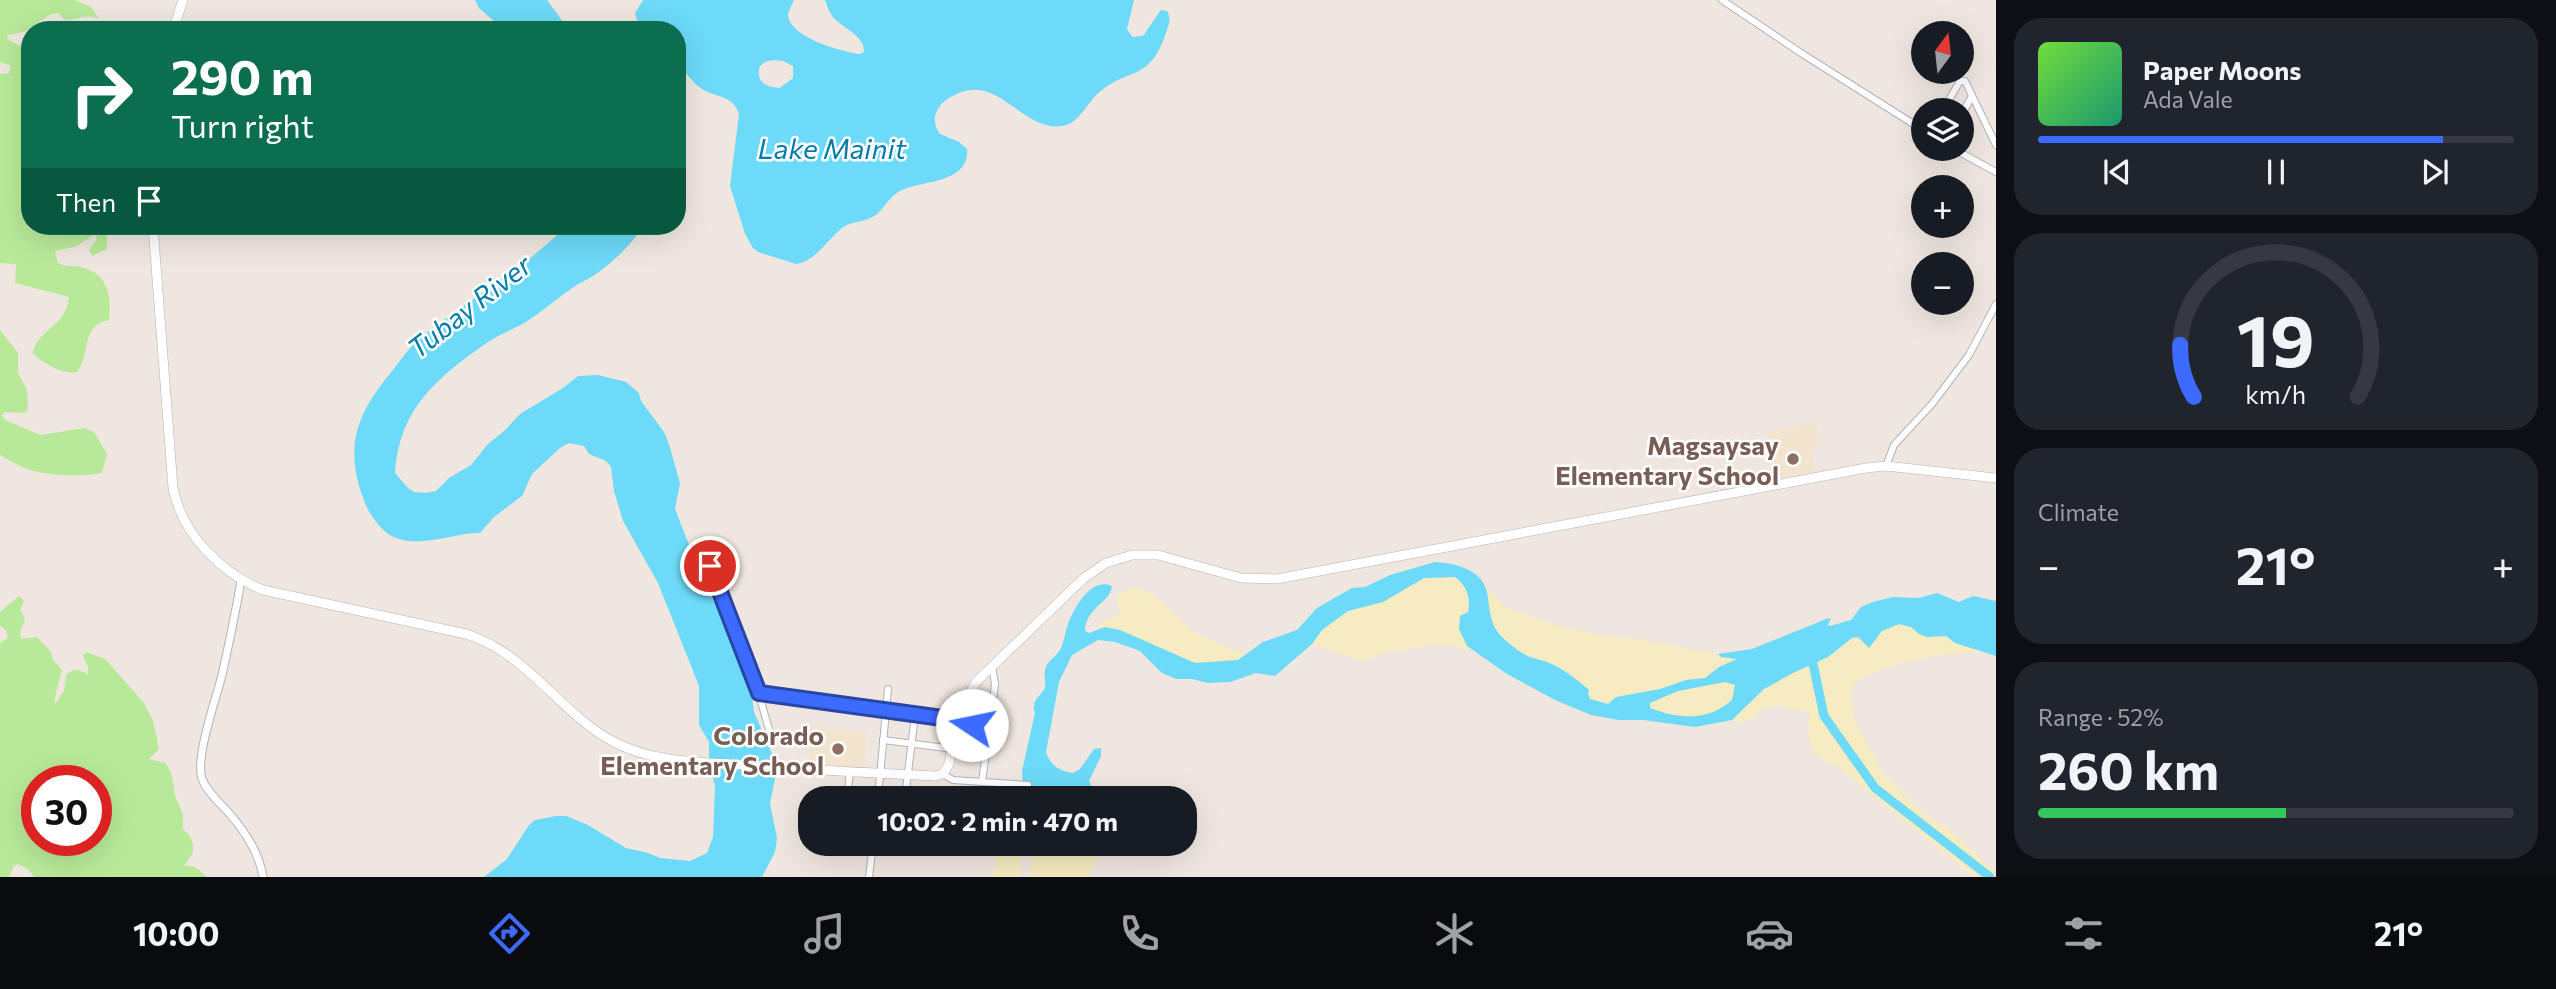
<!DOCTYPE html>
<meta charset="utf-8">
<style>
body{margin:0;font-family:Commissioner,sans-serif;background:#20242c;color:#f1f3f6;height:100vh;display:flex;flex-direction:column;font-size:26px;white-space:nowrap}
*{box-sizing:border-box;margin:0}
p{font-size:23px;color:#9ea1a6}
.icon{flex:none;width:38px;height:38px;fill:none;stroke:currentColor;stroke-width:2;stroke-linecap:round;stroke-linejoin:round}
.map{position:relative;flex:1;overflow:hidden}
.side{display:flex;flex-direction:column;gap:18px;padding:18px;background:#0d0f14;width:560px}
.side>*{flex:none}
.hud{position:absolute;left:21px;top:21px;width:665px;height:214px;border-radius:28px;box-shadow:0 7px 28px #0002;background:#0b6e4f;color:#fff;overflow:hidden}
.needle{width:46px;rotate:15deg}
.fabs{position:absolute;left:1911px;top:21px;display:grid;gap:14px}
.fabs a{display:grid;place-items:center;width:63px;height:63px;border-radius:50%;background:#171b24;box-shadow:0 7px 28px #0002;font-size:35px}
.speed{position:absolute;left:21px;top:765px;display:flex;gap:14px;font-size:35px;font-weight:700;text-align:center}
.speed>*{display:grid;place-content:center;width:91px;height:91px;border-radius:50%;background:#171b24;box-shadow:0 7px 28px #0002;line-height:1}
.speed .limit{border:10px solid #d22;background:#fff;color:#111}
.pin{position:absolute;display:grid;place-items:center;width:60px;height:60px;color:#fff;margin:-30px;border:4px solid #fff;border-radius:50%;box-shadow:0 2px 7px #0007}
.me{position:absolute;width:77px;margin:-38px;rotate:281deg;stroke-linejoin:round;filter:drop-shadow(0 0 5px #0008)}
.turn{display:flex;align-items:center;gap:24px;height:147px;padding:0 35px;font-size:32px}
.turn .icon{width:91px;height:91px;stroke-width:2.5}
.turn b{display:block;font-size:49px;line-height:60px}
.then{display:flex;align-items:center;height:66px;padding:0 35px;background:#0003;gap:14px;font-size:26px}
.big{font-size:52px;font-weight:700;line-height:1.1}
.side .tile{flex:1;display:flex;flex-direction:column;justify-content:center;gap:10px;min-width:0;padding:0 24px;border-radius:28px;background:#20242c}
.side .dial{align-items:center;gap:0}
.dial svg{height:182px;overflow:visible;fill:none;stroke:#363941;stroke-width:7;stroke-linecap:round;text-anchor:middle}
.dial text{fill:#f1f3f6;stroke:none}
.song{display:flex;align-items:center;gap:21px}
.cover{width:84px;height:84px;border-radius:10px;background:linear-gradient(135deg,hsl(100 70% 55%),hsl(160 70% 35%))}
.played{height:7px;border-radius:4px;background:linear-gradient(90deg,#3d6bff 85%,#363941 85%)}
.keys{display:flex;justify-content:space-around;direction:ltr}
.heat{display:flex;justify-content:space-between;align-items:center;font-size:38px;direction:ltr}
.charge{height:10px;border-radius:5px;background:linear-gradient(90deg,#34c759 52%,#363941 0)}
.trip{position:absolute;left:798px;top:786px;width:399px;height:70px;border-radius:28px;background:#171b24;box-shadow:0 7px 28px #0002;font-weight:700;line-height:70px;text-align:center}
.tabs{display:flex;height:112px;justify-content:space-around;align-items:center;background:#090b0e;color:#9ea1a6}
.tabs .icon{width:49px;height:49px}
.tabs .selected{color:#3d6bff}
.tabs b{font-size:32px;color:#f1f3f6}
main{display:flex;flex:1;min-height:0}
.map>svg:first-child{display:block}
.education{fill:#f2e4ce}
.green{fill:#b8e998;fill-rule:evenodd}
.sand{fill:#f6ebc1}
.water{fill:#6cdaf8;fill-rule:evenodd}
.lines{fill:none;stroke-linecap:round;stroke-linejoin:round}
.river{stroke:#6cdaf8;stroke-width:9}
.minor-casing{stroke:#afb3bd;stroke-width:8}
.tertiary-casing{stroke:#afb3bd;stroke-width:9}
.secondary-casing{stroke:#afb3bd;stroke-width:10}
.minor{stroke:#fff;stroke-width:6}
.tertiary{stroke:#fff;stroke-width:7}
.secondary{stroke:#fff;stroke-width:9}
.route-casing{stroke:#2846a6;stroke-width:18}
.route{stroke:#3d6bff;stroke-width:12}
.education-dot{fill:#8d6e63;stroke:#fff;stroke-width:2.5}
.labels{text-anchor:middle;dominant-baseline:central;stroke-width:5;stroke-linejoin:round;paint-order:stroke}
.education-label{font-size:26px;font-weight:bold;fill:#785e54;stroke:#fff;text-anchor:end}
.water-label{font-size:28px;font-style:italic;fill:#037bab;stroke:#fff}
</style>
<main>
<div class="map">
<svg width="1996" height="877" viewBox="0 0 1996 877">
<rect width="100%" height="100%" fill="#efe7df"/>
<g class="education">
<path d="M1817,422L1821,445L1811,447L1815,472L1776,478L1767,432Z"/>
<path d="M810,727L867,732L865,768L809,765Z"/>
</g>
<g class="green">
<path d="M0,0H75L91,7L99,19C85,13 79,20 65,20L58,13L51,14L24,32L8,35L7,39L30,51V216L26,222L29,228L35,232L47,226H103L107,234V249L92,256L89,250L97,239L95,234L75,247L58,250L55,253L58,263C65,267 72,265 80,267C108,272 112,297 109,320C80,325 91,355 77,372C61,375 46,364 33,354C34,338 52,329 61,318C66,312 68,304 69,297L15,283L16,264L0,263V74L9,73L11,66L0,62Z"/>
<path d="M0,330L18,353V373L27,390L28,410L24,413L5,412L2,415L5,420L41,435L84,428L94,432L107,454L102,473C83,477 49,476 30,470C19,466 10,460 0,455Z"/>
<path d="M19,596L24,601L20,610L25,618L20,633L21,639L37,637L51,652L53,660L62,670L55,696V704L64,691L66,675C74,668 79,669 88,675V667L83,656L86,652L105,659L144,703L153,721L159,749L149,759L166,763L172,776L175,796L183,814V829C196,840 197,852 184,865L195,867L207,877H34L28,869L18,864L14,866L9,877H0V643L8,638L6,630L0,626V612ZM37,780H96V840H37Z"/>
</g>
<g class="sand">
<path d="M1431,576L1455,577C1467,586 1471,598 1468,612L1460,616C1457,628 1462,642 1472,649L1439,644L1387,652L1364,661L1312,644L1322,630L1348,611L1398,594L1418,581Z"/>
<path d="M1485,585L1504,606L1554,625L1602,636L1642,640L1738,658L1719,667L1705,678L1685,680L1660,689L1617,697L1610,704L1590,699L1588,694L1589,690C1576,678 1559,667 1543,661C1525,654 1505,646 1495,627C1487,614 1489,599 1485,585Z"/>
<path d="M1133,587L1154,595L1193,631L1207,639L1245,654L1238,660L1195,663L1120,630L1099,628L1105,621L1121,613L1117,601L1119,594Z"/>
<path d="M1899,624L1912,627L1919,634L1927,637L1946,636L1955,643L1983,652C1935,654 1896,659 1854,683L1851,691L1854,720L1883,773L1924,815L1948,828L1996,873V877H1974C1930,842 1887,808 1845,772C1837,764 1825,763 1817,755C1806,744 1808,728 1810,714L1805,711L1787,710L1784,705L1763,708L1751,720L1744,722L1732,720L1764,689L1793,673L1828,657L1852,638L1858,637L1869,647L1882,631Z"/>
<path d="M1725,682L1735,685L1732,700C1707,722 1679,719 1650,708V703L1678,691Z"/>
<path d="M999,844H1018L1021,852V877H990L996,866Z"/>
<path d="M1030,844H1099L1098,860L1088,877H1030Z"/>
</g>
<g class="water">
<path d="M475,0H547L566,26L571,30H504L479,8Z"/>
<path d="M643,0H794L788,13C787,37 840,51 860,54L864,52C865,35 843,29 833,17C829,12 827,6 825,0H1134L1127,29L1132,37L1143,36L1161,10L1167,11C1172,19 1168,27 1165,36C1148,81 1132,67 1102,90C1088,100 1080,123 1063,126C1023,132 1000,76 959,93C952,96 942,101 938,109C933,117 934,126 940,134L959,142L967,149C970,184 921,180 900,191C890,196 885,207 877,214C867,223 852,220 842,228C827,240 816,261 796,264L758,252L753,248L745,234L730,186L739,114C733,95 717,98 702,89C693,84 687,72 677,65V30H652L638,23L635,13ZM773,60L783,61L793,66V78L780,88C766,87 755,82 760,66L765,62Z"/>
<path d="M568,226H643C632,246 600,275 578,284C560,296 544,310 526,322C514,329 500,334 488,342C438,377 399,408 395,473L408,488L414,492L426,493L436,491L449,478L471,465L488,444L504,431L520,414L563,388L578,376L598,375L626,382L639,393L641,401L664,432L669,444L680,483L675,508L680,522L705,585L724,620L733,647L751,687L754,712L773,756L775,779L770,803L777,838L775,852L762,877H484L507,859L529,825L535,820L556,816H566L586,824L626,848L648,853L660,858L690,861L707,853L713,837L715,785L709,766V742L699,725V686L658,583L623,521L614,491L611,467L606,461L589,454L584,446L569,443L560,448L532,474L522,496L494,517L480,533C453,533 422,548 396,538C382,533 370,515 365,503C343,447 356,415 392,371C401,360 408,349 419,338L527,261Z"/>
<path d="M1435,562C1454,563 1482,569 1487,592C1490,609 1489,624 1502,637C1511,645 1522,655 1533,658C1540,660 1547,661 1554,665C1566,671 1579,681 1589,690L1588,694L1590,699L1608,704L1616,697L1660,689L1686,680L1705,678L1719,667L1737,659L1721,657L1718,654L1752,649L1826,619L1831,618L1828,625L1830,626L1851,620L1861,607L1873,602L1893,597L1919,598L1937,593L1959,602L1973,596L1996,601V656L1955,643L1946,636L1927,637L1919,634L1911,627L1899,624L1882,631L1869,648L1858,637L1852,638L1828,657L1793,673L1764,689L1732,720L1695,727L1643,720H1619L1591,715L1555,700L1507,674L1467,646L1459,629L1460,616L1468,612C1471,598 1467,586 1455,577L1424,578L1383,602L1348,611L1322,630L1312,644L1275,676L1256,673L1230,682L1208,683L1192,679H1176L1162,673L1140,651L1115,642L1098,640L1072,655L1059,682L1046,752C1050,765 1059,771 1073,773L1080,769L1094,749L1101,748V756L1089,781L1097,798H1075L1057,789V798H1015V791L1023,787L1022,771L1035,713C1031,700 1039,698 1045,688C1046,681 1043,674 1046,667C1049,660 1056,656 1060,650C1065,641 1065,629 1070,619C1077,603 1093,577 1112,586C1111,602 1086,607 1085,631L1089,633L1105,627L1120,630L1195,663L1238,660L1263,642L1297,630L1317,608L1352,588L1365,587L1390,575ZM1725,682L1735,685L1732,700C1707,722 1679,719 1650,708V703L1678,691Z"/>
</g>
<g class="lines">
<path class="river" d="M1811,654L1824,716L1875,788L1990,877"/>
<g class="minor-casing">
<g id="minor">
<path d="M1722,0L1801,53L1923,130"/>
<path d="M1943,110L1960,81H1965L1996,145"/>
<path d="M1962,114L1972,96"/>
<path d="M1954,149L1996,172"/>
<path d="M1886,466L1894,445L1932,404L1969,355L1996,304"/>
<path d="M710,566L750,665L772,739"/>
<path d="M759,693L957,720"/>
<path d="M957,722L988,727"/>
<path d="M883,740L985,753"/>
<path d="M943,774L953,780L1028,785"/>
<path d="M982,782L995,684L992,666"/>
<path d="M847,798L850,771"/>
<path d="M878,798L888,689"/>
<path d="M905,798L915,715"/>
<path d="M869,877L873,844"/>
</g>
</g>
<g class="tertiary-casing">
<path id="tertiary" d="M241,580C236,612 229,643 222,675C216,699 195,757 202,779C207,792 219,802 228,812C245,831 259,852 263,877"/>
</g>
<g class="secondary-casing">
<g id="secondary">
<path d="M173,30L183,0"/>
<path d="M153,226L173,488C182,534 221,573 263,590L466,634C529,654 559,713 614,742C654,763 701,762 744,765C808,770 872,773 935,776L943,774L949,764L960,710L976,682L1084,578L1106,563L1132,555H1158L1241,578L1277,579L1866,468L1886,466L1996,478"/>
</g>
</g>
<use href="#minor" class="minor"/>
<use href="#tertiary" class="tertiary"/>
<use href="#secondary" class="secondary"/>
</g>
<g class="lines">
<g class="route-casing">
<path id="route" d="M710,566L759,693L957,720V722L972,725"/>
</g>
<use href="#route" class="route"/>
</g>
<g class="education-dot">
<circle cx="1793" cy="459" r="7"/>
<circle cx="838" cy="749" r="7"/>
</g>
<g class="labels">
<g class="education-label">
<text x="1779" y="444">Magsaysay<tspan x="1779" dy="30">Elementary School</tspan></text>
<text x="824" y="734">Colorado<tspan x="824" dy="30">Elementary School</tspan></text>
</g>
<g class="water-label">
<text x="832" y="148">Lake Mainit</text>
<text transform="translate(469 306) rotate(-38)">Tubay River</text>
</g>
</g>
</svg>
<div class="fabs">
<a><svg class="needle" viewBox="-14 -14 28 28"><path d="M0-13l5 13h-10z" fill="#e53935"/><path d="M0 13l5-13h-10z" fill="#9ea1a6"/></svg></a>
<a><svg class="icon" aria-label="layers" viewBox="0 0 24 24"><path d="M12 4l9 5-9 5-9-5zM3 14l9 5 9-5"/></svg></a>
<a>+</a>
<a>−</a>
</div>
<div class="speed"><div class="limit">30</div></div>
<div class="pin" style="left:710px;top:566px;background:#d93025"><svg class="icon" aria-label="arrive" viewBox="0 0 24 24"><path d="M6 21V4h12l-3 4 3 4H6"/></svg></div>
<svg class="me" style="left:972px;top:725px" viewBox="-20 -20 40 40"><circle r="19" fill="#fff"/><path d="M0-13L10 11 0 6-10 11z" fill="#3d6bff"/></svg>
<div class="trip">10:02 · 2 min · 470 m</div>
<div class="hud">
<div class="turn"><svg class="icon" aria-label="right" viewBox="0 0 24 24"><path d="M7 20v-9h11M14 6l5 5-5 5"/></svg><div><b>290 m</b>Turn right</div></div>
<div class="then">Then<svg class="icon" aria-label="arrive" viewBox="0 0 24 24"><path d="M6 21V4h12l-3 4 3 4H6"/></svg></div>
</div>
</div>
<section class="side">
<div class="tile">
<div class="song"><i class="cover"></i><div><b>Paper Moons</b><p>Ada Vale</p></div></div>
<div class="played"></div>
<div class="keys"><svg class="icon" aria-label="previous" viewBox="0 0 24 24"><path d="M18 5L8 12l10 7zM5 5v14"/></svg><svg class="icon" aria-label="pause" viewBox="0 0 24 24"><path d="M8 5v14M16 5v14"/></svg><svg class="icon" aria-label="next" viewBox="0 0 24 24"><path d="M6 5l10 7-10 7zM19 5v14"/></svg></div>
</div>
<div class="tile dial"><svg viewBox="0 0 100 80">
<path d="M14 69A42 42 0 1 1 86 69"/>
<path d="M14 69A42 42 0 0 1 8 46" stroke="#3d6bff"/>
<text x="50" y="56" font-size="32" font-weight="700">19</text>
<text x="50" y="72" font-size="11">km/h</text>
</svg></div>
<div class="tile"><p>Climate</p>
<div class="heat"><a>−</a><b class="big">21°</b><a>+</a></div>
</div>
<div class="tile"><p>Range · 52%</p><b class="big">260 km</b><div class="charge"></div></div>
</section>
</main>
<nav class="tabs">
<b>10:00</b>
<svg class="icon selected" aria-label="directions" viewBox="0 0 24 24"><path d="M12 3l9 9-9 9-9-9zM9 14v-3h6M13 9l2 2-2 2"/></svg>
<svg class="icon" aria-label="music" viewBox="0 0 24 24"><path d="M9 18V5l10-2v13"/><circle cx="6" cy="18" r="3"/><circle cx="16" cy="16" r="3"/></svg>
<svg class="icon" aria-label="phone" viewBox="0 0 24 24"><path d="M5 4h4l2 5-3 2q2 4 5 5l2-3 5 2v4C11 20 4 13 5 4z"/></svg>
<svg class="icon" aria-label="climate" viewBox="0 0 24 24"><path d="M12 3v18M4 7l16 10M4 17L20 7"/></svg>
<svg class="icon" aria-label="car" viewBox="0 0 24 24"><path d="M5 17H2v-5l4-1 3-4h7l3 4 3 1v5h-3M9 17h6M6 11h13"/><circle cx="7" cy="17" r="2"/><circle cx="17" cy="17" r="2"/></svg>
<svg class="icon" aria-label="filters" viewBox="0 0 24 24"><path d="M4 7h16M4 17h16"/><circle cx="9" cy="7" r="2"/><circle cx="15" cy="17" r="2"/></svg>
<b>21°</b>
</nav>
